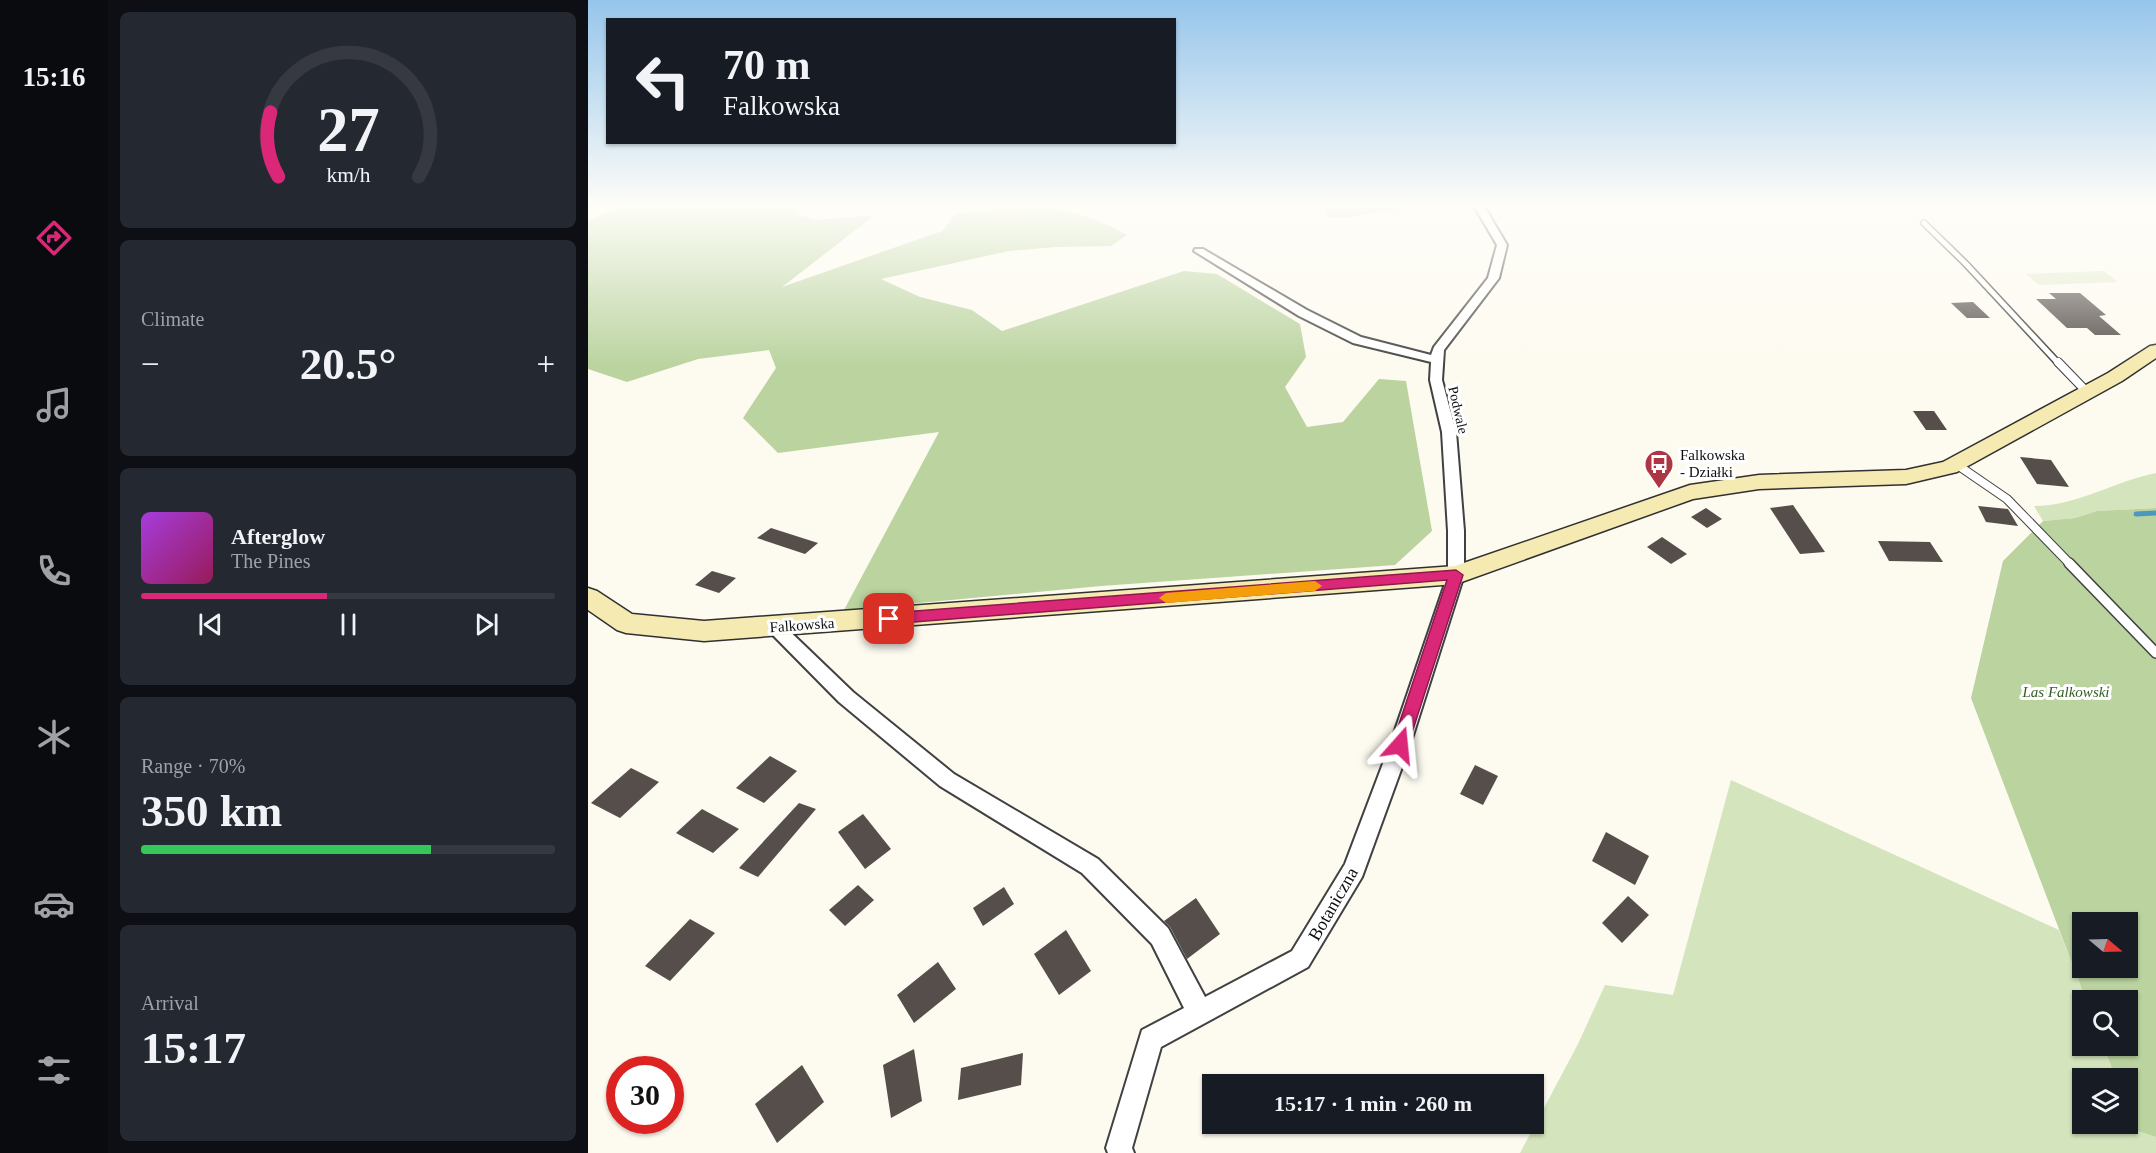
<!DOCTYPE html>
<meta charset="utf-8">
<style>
body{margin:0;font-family:"Times New Roman",serif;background:#242831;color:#f1f3f6;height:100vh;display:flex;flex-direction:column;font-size:22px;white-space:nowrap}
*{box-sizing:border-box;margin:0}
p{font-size:20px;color:#9ea1a6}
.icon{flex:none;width:33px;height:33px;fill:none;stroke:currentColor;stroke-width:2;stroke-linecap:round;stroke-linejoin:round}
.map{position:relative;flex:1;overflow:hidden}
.details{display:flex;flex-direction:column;gap:12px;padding:12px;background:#0d0f14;width:480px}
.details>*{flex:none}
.top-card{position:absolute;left:18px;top:18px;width:570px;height:126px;border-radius:0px;box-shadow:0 2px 4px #0004;background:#171b24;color:#f1f3f6;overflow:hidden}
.needle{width:39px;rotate:109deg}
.fabs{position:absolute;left:1484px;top:912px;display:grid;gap:12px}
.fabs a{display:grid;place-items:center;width:66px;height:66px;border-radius:0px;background:#171b24;box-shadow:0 2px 4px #0004;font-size:30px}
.speed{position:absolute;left:18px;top:1056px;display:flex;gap:12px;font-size:30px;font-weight:700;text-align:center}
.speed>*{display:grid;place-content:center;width:78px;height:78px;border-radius:50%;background:#171b24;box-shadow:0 2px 4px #0004;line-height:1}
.speed .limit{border:9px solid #d22;background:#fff;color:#111}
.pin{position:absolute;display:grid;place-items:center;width:51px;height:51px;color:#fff;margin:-26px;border-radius:12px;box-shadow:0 3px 9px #0006}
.me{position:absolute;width:66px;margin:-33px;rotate:18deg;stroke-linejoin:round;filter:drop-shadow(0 0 4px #0008)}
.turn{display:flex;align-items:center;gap:21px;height:126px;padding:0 18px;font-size:27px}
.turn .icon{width:78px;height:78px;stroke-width:2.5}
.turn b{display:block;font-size:42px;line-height:51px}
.big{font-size:45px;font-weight:800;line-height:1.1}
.details .tile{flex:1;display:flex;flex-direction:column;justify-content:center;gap:9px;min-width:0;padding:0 21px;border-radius:9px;background:#242831}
.details .dial{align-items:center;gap:0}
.dial svg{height:156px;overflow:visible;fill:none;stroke:#363941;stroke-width:7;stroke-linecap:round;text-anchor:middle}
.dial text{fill:#f1f3f6;stroke:none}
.song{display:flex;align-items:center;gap:18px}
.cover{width:72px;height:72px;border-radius:9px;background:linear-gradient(135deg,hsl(280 70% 55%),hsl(330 70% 35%))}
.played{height:6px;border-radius:3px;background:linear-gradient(90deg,#db2777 45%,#363941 45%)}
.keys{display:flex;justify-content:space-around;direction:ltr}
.heat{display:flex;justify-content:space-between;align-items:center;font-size:33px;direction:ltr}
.charge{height:9px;border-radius:4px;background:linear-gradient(90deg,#34c759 70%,#363941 0)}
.trip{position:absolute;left:614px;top:1074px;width:342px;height:60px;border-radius:0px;background:#171b24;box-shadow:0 2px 4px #0004;font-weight:800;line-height:60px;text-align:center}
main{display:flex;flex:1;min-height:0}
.dock{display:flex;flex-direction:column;width:108px;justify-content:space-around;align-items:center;background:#090b0e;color:#9ea1a6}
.dock .icon{width:42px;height:42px}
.dock .active{color:#db2777}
.dock b{font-size:27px;color:#f1f3f6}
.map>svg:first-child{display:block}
.green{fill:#d4e4bd}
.forest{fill:#bad39f;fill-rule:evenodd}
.pitch{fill:#e4ecce}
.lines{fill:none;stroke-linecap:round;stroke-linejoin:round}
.stream{stroke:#4a98be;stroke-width:5}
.building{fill:#554e4b}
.lane-far2-casing{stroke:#414141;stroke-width:8}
.lane-far1-casing{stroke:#414141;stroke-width:10}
.lane-casing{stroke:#414141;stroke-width:12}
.street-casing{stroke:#414141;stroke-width:4}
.secondary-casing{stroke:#303030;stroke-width:3}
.lane-far2{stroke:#fff;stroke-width:5}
.lane-far1{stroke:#fff;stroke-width:8}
.lane{stroke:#fff;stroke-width:9}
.street{fill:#fff;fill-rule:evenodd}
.secondary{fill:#f6eab3;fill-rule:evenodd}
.route{fill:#db2777;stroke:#8e194d;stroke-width:1.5}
.slow{fill:#f59e0b}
.labels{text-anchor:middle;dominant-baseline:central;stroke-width:6;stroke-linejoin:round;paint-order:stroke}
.far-street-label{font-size:14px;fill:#0e0e0e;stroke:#fff}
.poi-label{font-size:15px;fill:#0e0e0e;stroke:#fff;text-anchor:start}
.street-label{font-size:15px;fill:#0e0e0e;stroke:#fff}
.park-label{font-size:15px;font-style:italic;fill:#355e25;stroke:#fff}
.near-street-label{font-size:18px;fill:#0e0e0e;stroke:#fff}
</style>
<main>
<nav class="dock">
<b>15:16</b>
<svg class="icon active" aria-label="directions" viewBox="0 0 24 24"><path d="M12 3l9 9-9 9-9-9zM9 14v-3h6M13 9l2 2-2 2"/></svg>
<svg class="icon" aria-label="music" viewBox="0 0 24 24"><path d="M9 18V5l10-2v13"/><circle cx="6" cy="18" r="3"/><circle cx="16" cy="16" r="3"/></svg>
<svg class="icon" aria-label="phone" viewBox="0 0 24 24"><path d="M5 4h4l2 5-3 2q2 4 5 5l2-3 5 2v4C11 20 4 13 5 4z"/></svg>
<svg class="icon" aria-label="climate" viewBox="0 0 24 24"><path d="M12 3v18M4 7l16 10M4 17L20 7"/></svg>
<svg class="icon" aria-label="car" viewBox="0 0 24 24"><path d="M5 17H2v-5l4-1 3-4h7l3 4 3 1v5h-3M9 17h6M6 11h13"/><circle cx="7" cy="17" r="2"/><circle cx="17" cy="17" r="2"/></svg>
<svg class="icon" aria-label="filters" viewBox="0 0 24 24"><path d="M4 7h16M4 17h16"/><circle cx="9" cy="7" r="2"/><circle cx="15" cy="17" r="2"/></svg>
</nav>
<section class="details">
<div class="tile dial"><svg viewBox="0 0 100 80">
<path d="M14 69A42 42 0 1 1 86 69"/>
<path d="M14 69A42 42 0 0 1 10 36" stroke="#db2777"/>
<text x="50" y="56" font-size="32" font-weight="700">27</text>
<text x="50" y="72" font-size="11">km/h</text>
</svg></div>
<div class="tile"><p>Climate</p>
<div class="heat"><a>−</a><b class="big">20.5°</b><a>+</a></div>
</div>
<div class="tile">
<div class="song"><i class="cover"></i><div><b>Afterglow</b><p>The Pines</p></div></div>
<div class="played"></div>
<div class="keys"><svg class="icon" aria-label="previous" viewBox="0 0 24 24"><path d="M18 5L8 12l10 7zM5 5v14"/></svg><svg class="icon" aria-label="pause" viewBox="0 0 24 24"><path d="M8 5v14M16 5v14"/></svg><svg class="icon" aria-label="next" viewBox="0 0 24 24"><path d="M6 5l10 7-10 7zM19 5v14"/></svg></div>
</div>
<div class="tile"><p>Range · 70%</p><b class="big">350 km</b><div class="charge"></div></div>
<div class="tile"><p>Arrival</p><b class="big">15:17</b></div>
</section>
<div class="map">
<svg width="1568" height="1153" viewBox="0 0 1568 1153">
<rect width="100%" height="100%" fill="#fdfaf0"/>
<g class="green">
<path d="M1568,473V508L1509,511L1487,518L1455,521L1446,506C1489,506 1527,481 1568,473Z"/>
<path d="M1143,780L1471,930L1498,1000H1494V1046H1515L1528,1078H1494V1124H1539V1108L1547,1130L1568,1137V1153H932L990,1044L1017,985L1085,995Z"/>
</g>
<g class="forest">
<path d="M34,206H219L206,214L229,220L287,215L194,287L354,231L368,214C438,206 473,199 539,235L523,246L467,247L421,251L293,279L332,297L384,310L414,331L596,271L629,274L712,324L718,357L697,387L719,427L755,422L791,379L818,381L844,531L807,565L513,586L256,610L351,432L190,453L155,418L188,368L181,350L110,359L39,382L0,369V220Z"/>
<path d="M736,206H832L752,218L739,216Z"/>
<path d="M1568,508V1137L1547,1130L1539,1108V1078H1528L1515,1046H1539V1000H1498L1383,698L1415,561L1455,521L1487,518L1509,511ZM1494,922H1539V968H1494Z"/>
</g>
<path class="pitch" d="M1516,271L1530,282L1451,285L1438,274Z"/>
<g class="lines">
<path class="stream" d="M1548,514L1568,513"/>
</g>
<g class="building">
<path d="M1461,293H1492L1518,315L1511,316L1533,335H1507L1499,328H1479L1448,299H1468Z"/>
<path d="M1385,302L1402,318H1379L1363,303Z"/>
<path d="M1325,411H1346L1359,430H1338Z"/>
<path d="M1432,457L1463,460L1481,487L1449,484Z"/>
<path d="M1205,505L1237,552L1212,554L1182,508Z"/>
<path d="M1390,506L1420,509L1430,526L1398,522Z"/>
<path d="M1118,508L1134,519L1119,528L1103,517Z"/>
<path d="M183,528L230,543L217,554L169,538Z"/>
<path d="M1074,537L1099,554L1083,564L1059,547Z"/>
<path d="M1290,541L1342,542L1355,562L1301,561Z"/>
<path d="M124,571L148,578L131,593L107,585Z"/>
<path d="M182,756L209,771L176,803L148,788Z"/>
<path d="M887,765L910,776L895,805L872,794Z"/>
<path d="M43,768L71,782L32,818L3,803Z"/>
<path d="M211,803L228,809L170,877L151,868Z"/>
<path d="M114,809L151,829L125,853L88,833Z"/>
<path d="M275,814L303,849L277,869L250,832Z"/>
<path d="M1018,832L1061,856L1047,885L1004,861Z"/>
<path d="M270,885L286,900L257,926L241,910Z"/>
<path d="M416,887L426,904L395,926L385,908Z"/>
<path d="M1040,896L1061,915L1034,943L1014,923Z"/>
<path d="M608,898L632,934L599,959L582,927L576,921Z"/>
<path d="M102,919L127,933L82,981L57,966Z"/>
<path d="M478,930L503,971L471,995L446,954Z"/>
<path d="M350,962L368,989L326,1023L309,995Z"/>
<path d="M326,1049L334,1101L303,1118L295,1065Z"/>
<path d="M435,1053L433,1085L370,1100L373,1068Z"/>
<path d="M214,1065L236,1102L189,1143L167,1104Z"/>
</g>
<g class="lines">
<g class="lane-far2-casing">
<path id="lane-far2" d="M1336,223L1378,264L1471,364"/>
</g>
<g class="lane-far1-casing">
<g id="lane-far1">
<path d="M1470,362L1499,392"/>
<path d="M1368,464L1419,499L1483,565"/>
</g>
</g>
<g class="lane-casing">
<path id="lane" d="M1481,563L1568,653"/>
</g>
<g class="street-casing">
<path id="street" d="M886,206H896L919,245L911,278L856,350L854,380L868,432L876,531V575L822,745L774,877L720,967L573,1047L544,1148L546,1153H520L518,1148L554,1030L596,1008L564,944L494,873L352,786L251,702L177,627L180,622L186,620L192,622L265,692L366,774L510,859L580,928L617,997L704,951L757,864L802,745L860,575V531L854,432L842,380L843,362L765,343L711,316L606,251L607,249H615L719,310L773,337L843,355L846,347L900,278L909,245Z"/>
</g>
<g class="secondary-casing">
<path id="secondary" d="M1568,345V358L1534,381L1369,472L1318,484L1171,489L1105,499L868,584L116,641L38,633L29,630L0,610V588L9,591L44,614L116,621L867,566L1102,485L1171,475L1318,470L1355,462L1520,373L1562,346Z"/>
</g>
<use href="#lane-far2" class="lane-far2"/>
<use href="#lane-far1" class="lane-far1"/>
<use href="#lane" class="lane"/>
<use href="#street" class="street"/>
<use href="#secondary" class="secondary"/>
</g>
<linearGradient id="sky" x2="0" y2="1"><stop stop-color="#96c5eb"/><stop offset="0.56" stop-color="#fefdf8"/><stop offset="1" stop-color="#fefdf8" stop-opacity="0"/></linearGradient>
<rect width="1568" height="368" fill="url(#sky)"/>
<path class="route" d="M868,570L875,575L820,745L818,750L812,752L807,750L804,745L859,580L301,624L294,619L301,613Z"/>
<path class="slow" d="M727,581L734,586L727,591L578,603L571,598L578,593Z"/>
<defs>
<g id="bus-pin" transform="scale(1.5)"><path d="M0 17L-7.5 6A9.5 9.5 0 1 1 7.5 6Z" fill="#ae3644" stroke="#fff"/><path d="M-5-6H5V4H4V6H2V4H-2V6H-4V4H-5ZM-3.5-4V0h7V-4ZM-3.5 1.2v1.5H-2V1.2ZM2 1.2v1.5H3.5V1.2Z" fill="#fff"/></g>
</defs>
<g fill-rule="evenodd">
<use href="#bus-pin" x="1071" y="464"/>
</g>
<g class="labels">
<g class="far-street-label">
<text transform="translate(870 410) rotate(77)">Podwale</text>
</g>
<g class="poi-label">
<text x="1092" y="455">Falkowska<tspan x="1092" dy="17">- Działki</tspan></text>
</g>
<g class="street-label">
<text transform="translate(214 625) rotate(-4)">Falkowska</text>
</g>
<g class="park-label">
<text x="1478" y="692">Las Falkowski</text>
</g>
<g class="near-street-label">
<text transform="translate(745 904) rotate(-60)">Botaniczna</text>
</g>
</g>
</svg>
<div class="fabs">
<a><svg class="needle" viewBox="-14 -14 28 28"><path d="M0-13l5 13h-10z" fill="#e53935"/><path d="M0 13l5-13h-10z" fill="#9ea1a6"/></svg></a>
<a><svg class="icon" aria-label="search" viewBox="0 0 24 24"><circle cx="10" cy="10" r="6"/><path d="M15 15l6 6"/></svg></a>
<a><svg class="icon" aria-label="layers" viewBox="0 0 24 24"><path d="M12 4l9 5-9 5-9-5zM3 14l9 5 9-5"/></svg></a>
</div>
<div class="speed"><div class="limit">30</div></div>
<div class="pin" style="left:301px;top:619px;background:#d93025"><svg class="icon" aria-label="arrive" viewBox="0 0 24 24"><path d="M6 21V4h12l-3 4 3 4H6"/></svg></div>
<svg class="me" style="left:812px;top:745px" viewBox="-20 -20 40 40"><path d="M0-17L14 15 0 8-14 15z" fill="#db2777" stroke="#fff" stroke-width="4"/></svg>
<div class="trip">15:17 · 1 min · 260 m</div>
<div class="top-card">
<div class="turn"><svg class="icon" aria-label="left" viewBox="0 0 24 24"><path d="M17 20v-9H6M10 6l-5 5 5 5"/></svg><div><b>70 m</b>Falkowska</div></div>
</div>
</div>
</main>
